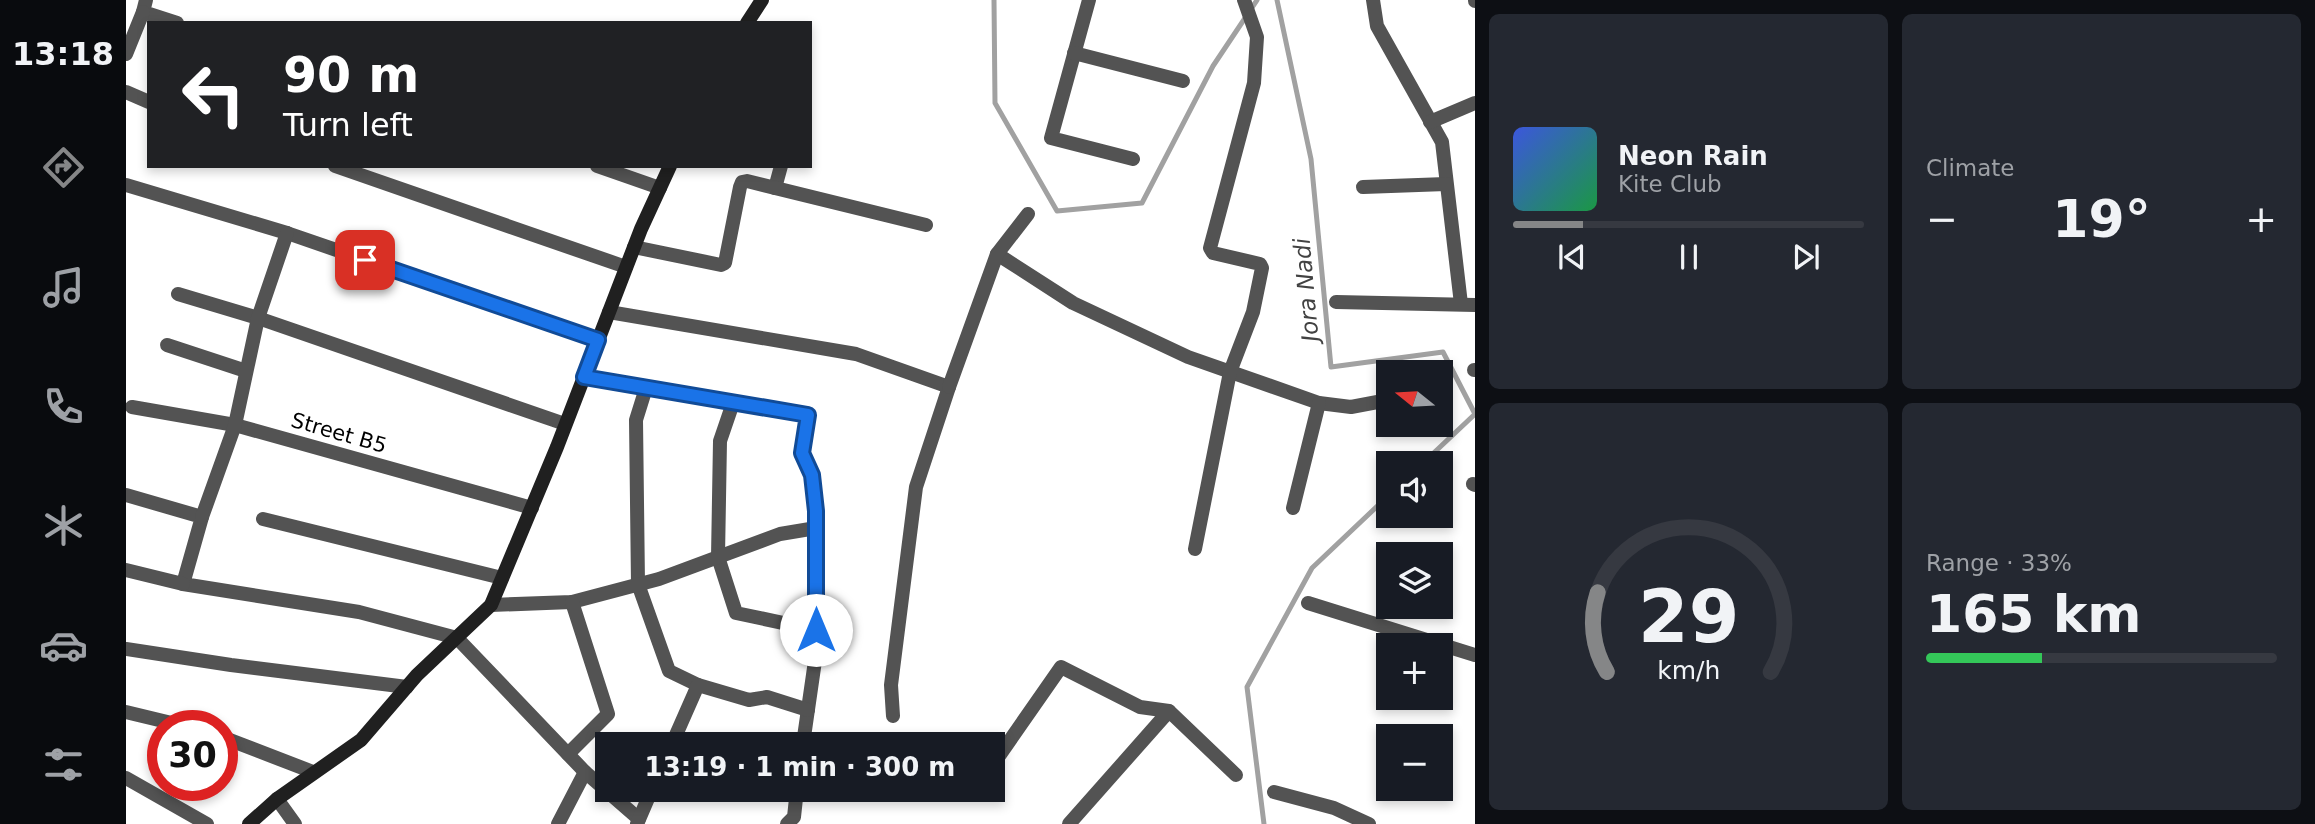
<!DOCTYPE html>
<meta charset="utf-8">
<style>
body{margin:0;font-family:"DejaVu Sans",sans-serif;background:#242831;color:#f1f3f6;height:100vh;display:flex;flex-direction:column;font-size:26px;white-space:nowrap}
*{box-sizing:border-box;margin:0}
p{font-size:23px;color:#9ea1a6}
.icon{flex:none;width:38px;height:38px;fill:none;stroke:currentColor;stroke-width:2;stroke-linecap:round;stroke-linejoin:round}
.map{position:relative;flex:1;overflow:hidden}
.panel{display:flex;flex-direction:column;gap:14px;padding:14px;background:#0d0f14;width:840px}
.panel>*{flex:none}
.banner{position:absolute;left:21px;top:21px;width:665px;height:147px;border-radius:0px;box-shadow:0 4px 10px #0003;background:#202124;color:#fff;overflow:hidden}
.needle{width:46px;rotate:288deg}
.buttons{position:absolute;left:1250px;top:360px;display:grid;gap:14px}
.buttons a{display:grid;place-items:center;width:77px;height:77px;border-radius:0px;background:#171b24;box-shadow:0 4px 10px #0003;font-size:35px}
.speed{position:absolute;left:21px;top:710px;display:flex;gap:14px;font-size:35px;font-weight:700;text-align:center}
.speed>*{display:grid;place-content:center;width:91px;height:91px;border-radius:50%;background:#171b24;box-shadow:0 4px 10px #0003;line-height:1}
.speed .limit{border:10px solid #d22;background:#fff;color:#111}
.pin{position:absolute;display:grid;place-items:center;width:60px;height:60px;color:#fff;margin:-30px;border-radius:14px;box-shadow:0 4px 10px #0006}
.me{position:absolute;width:77px;margin:-38px;rotate:0deg;stroke-linejoin:round;filter:drop-shadow(0 0 5px #0008)}
.turn{display:flex;align-items:center;gap:24px;height:147px;padding:0 21px;font-size:32px}
.turn .icon{width:91px;height:91px;stroke-width:2.5}
.turn b{display:block;font-size:49px;line-height:60px}
.big{font-size:52px;font-weight:700;line-height:1.1}
.panel .tile{flex:1;display:flex;flex-direction:column;justify-content:center;gap:10px;min-width:0;padding:0 24px;border-radius:10px;background:#242831}
.panel .dial{align-items:center;gap:0}
.dial svg{height:182px;overflow:visible;fill:none;stroke:#363941;stroke-width:7;stroke-linecap:round;text-anchor:middle}
.dial text{fill:#f1f3f6;stroke:none}
.song{display:flex;align-items:center;gap:21px}
.cover{width:84px;height:84px;border-radius:10px;background:linear-gradient(135deg,hsl(230 70% 55%),hsl(140 70% 35%))}
.played{height:7px;border-radius:4px;background:linear-gradient(90deg,#858687 20%,#363941 20%)}
.keys{display:flex;justify-content:space-around;direction:ltr}
.heat{display:flex;justify-content:space-between;align-items:center;font-size:38px;direction:ltr}
.charge{height:10px;border-radius:5px;background:linear-gradient(90deg,#34c759 33%,#363941 0)}
.panel .tiles{flex:1;display:grid;gap:14px;grid-template-columns:repeat(2,1fr)}
.trip{position:absolute;left:469px;top:732px;width:410px;height:70px;border-radius:0px;background:#171b24;box-shadow:0 4px 10px #0003;font-weight:700;line-height:70px;text-align:center}
main{display:flex;flex:1;min-height:0}
.tab-bar{display:flex;flex-direction:column;width:126px;justify-content:space-around;align-items:center;background:#090b0e;color:#9ea1a6}
.tab-bar .icon{width:49px;height:49px}
.tab-bar .current{color:#858687}
.tab-bar b{font-size:32px;color:#f1f3f6}
.map>svg:first-child{display:block}
.lines{fill:none;stroke-linecap:round;stroke-linejoin:round}
.stream{stroke:#a1a1a1;stroke-width:5}
.street{stroke:#535353;stroke-width:14}
.secondary{stroke:#202020;stroke-width:14}
.route-casing{stroke:#114b97;stroke-width:18}
.route{stroke:#1a73e8;stroke-width:12}
.labels{text-anchor:middle;dominant-baseline:central;stroke-width:5;stroke-linejoin:round;paint-order:stroke}
.street-label{font-size:21px;fill:#000;stroke:#fff}
.water-label{font-size:23px;font-style:italic;fill:#424242;stroke:#fff}
</style>
<main>
<nav class="tab-bar">
<b>13:18</b>
<svg class="icon current" aria-label="directions" viewBox="0 0 24 24"><path d="M12 3l9 9-9 9-9-9zM9 14v-3h6M13 9l2 2-2 2"/></svg>
<svg class="icon" aria-label="music" viewBox="0 0 24 24"><path d="M9 18V5l10-2v13"/><circle cx="6" cy="18" r="3"/><circle cx="16" cy="16" r="3"/></svg>
<svg class="icon" aria-label="phone" viewBox="0 0 24 24"><path d="M5 4h4l2 5-3 2q2 4 5 5l2-3 5 2v4C11 20 4 13 5 4z"/></svg>
<svg class="icon" aria-label="climate" viewBox="0 0 24 24"><path d="M12 3v18M4 7l16 10M4 17L20 7"/></svg>
<svg class="icon" aria-label="car" viewBox="0 0 24 24"><path d="M5 17H2v-5l4-1 3-4h7l3 4 3 1v5h-3M9 17h6M6 11h13"/><circle cx="7" cy="17" r="2"/><circle cx="17" cy="17" r="2"/></svg>
<svg class="icon" aria-label="filters" viewBox="0 0 24 24"><path d="M4 7h16M4 17h16"/><circle cx="9" cy="7" r="2"/><circle cx="15" cy="17" r="2"/></svg>
</nav>
<div class="map">
<svg width="1349" height="824" viewBox="0 0 1349 824">
<rect width="100%" height="100%" fill="#fff"/>
<g class="lines">
<g class="stream">
<path d="M868,0L869,103L931,211L1016,203L1087,66L1131,0"/>
<path d="M1151,0L1185,159L1205,367L1317,352L1349,414L1296,464"/>
<path d="M1138,824L1121,687L1186,568L1262,496"/>
</g>
<g class="street">
<path d="M20,0L17,12L51,23"/>
<path d="M963,0L925,138L1007,159"/>
<path d="M1247,0L1251,26L1316,142L1335,304"/>
<path d="M1349,1V0"/>
<path d="M948,53L1057,81"/>
<path d="M0,54L17,12"/>
<path d="M0,92L23,102"/>
<path d="M1304,122L1349,103"/>
<path d="M209,166L500,267"/>
<path d="M471,166L534,188"/>
<path d="M0,185L161,233L472,340"/>
<path d="M1237,187L1320,184"/>
<path d="M649,188L655,166"/>
<path d="M508,247L595,265L599,263L614,187L616,182L621,181L800,225"/>
<path d="M871,254L947,303L1062,357L1193,403L1225,407L1262,400"/>
<path d="M52,294L132,318L439,424"/>
<path d="M1210,302L1349,305"/>
<path d="M483,312L730,354L823,387L790,487L765,685L767,716"/>
<path d="M41,345L120,371"/>
<path d="M1348,370H1349"/>
<path d="M458,377L683,415L675,453L686,475L690,511V654L677,744"/>
<path d="M823,387L871,254L902,214"/>
<path d="M520,388L510,420L512,584L543,671L572,685"/>
<path d="M607,403L594,441L592,557L610,613L690,630"/>
<path d="M6,407L109,425L406,508"/>
<path d="M1347,484L1349,485"/>
<path d="M0,495L76,517L57,584L233,612L331,638L459,772"/>
<path d="M1167,508L1193,403"/>
<path d="M76,517L109,425L132,318L161,233"/>
<path d="M137,519L376,578"/>
<path d="M1069,549L1104,372L1127,312L1136,268L1134,264L1087,253L1084,248L1128,83L1131,37L1118,0"/>
<path d="M0,570L57,584"/>
<path d="M1182,603L1349,655"/>
<path d="M365,605L446,602L533,579L654,534L690,528"/>
<path d="M0,649L105,665L281,687"/>
<path d="M0,712L58,726"/>
<path d="M96,737L187,772"/>
<path d="M546,744L572,685L623,700L641,697L682,710"/>
<path d="M442,754L482,714L446,602"/>
<path d="M866,758L873,756L935,667L1014,707L1043,711"/>
<path d="M0,778L81,824"/>
<path d="M1148,792L1208,808L1243,824"/>
<path d="M151,799L169,824"/>
<path d="M432,824L459,772L513,819"/>
<path d="M511,824L526,789"/>
<path d="M661,824L668,817L671,789"/>
<path d="M943,824L1043,711L1110,775"/>
</g>
<g class="secondary">
<path d="M621,23L636,0"/>
<path d="M123,824L151,799L235,740L291,675L365,605L431,447L515,229L544,166"/>
</g>
</g>
<g class="lines">
<g class="route-casing">
<path id="route" d="M239,260L472,340L458,377L682,415L676,453L686,475L690,511V630"/>
</g>
<use href="#route" class="route"/>
</g>
<g class="labels">
<g class="street-label">
<text transform="translate(213 433) rotate(16)">Street B5</text>
</g>
<g class="water-label">
<text transform="translate(1180 290) rotate(-95)">Jora Nadi</text>
</g>
</g>
</svg>
<div class="buttons">
<a><svg class="needle" viewBox="-14 -14 28 28"><path d="M0-13l5 13h-10z" fill="#e53935"/><path d="M0 13l5-13h-10z" fill="#9ea1a6"/></svg></a>
<a><svg class="icon" aria-label="sound" viewBox="0 0 24 24"><path d="M4 9h4l5-4v14l-5-4H4zM17 9q2 3 0 6"/></svg></a>
<a><svg class="icon" aria-label="layers" viewBox="0 0 24 24"><path d="M12 4l9 5-9 5-9-5zM3 14l9 5 9-5"/></svg></a>
<a>+</a>
<a>−</a>
</div>
<div class="speed"><div class="limit">30</div></div>
<div class="pin" style="left:239px;top:260px;background:#d93025"><svg class="icon" aria-label="arrive" viewBox="0 0 24 24"><path d="M6 21V4h12l-3 4 3 4H6"/></svg></div>
<svg class="me" style="left:690px;top:630px" viewBox="-20 -20 40 40"><circle r="19" fill="#fff"/><path d="M0-13L10 11 0 6-10 11z" fill="#1a73e8"/></svg>
<div class="trip">13:19 · 1 min · 300 m</div>
<div class="banner">
<div class="turn"><svg class="icon" aria-label="left" viewBox="0 0 24 24"><path d="M17 20v-9H6M10 6l-5 5 5 5"/></svg><div><b>90 m</b>Turn left</div></div>
</div>
</div>
<section class="panel">
<div class="tiles">
<div class="tile">
<div class="song"><i class="cover"></i><div><b>Neon Rain</b><p>Kite Club</p></div></div>
<div class="played"></div>
<div class="keys"><svg class="icon" aria-label="previous" viewBox="0 0 24 24"><path d="M18 5L8 12l10 7zM5 5v14"/></svg><svg class="icon" aria-label="pause" viewBox="0 0 24 24"><path d="M8 5v14M16 5v14"/></svg><svg class="icon" aria-label="next" viewBox="0 0 24 24"><path d="M6 5l10 7-10 7zM19 5v14"/></svg></div>
</div>
<div class="tile"><p>Climate</p>
<div class="heat"><a>−</a><b class="big">19°</b><a>+</a></div>
</div>
<div class="tile dial"><svg viewBox="0 0 100 80">
<path d="M14 69A42 42 0 1 1 86 69"/>
<path d="M14 69A42 42 0 0 1 10 34" stroke="#858687"/>
<text x="50" y="56" font-size="32" font-weight="700">29</text>
<text x="50" y="72" font-size="11">km/h</text>
</svg></div>
<div class="tile"><p>Range · 33%</p><b class="big">165 km</b><div class="charge"></div></div>
</div>
</section>
</main>
